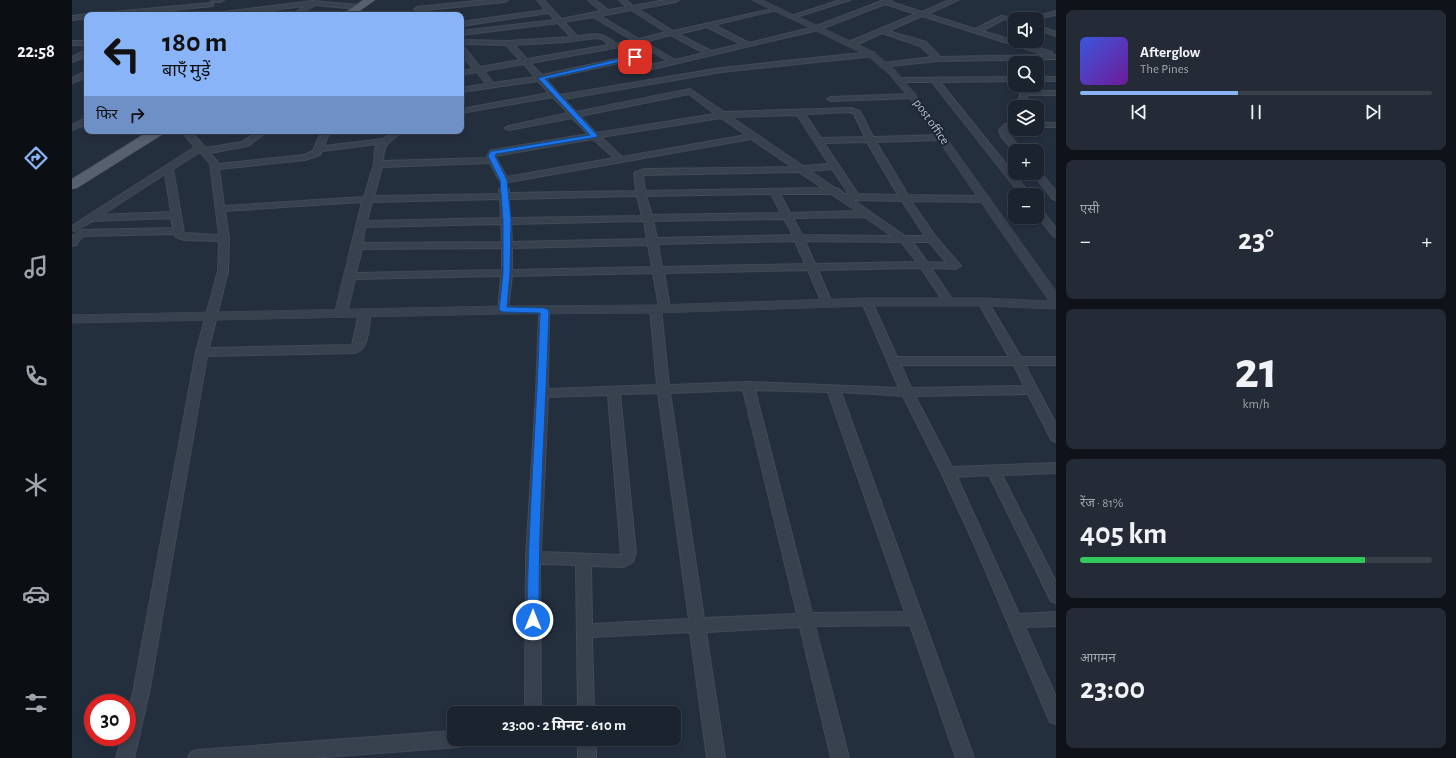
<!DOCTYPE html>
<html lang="hi">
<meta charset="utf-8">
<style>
body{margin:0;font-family:"Alegreya Sans","Noto Sans Devanagari",sans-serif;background:#242b36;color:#f1f3f6;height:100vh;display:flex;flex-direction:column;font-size:15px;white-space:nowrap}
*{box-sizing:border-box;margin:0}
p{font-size:13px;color:#a0a4aa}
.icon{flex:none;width:22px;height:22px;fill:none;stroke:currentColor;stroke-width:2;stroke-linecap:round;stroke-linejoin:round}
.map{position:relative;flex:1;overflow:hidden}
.drawer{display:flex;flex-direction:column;gap:10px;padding:10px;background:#0f1319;width:400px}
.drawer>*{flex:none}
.hud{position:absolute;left:12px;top:12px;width:380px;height:122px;border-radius:8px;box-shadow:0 2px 6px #0003,0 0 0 1px #39404a;background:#8ab4f8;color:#111;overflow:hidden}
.buttons{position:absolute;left:936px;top:12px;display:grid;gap:8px}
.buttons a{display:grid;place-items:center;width:36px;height:36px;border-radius:8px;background:#1b232e;box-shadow:0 2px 6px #0003,0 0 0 1px #39404a;font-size:20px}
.speed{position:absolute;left:12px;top:694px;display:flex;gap:8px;font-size:20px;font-weight:700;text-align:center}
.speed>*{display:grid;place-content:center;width:52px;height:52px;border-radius:50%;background:#1b232e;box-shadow:0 2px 6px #0003,0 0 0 1px #39404a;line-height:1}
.speed .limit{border:6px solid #d22;background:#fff;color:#111}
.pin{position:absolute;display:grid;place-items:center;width:34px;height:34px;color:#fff;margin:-17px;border-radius:8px;box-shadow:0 2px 6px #0006}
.me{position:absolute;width:44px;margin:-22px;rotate:0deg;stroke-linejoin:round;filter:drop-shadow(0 0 3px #0008)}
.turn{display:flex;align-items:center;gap:14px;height:84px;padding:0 12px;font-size:18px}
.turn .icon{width:52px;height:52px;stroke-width:2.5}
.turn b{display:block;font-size:28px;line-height:34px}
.then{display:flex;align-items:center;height:38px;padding:0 12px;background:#0003;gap:8px;font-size:15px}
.big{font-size:30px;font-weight:700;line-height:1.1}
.drawer .card{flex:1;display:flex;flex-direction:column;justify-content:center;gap:6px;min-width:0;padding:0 14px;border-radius:8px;background:#242b36}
.drawer .dial{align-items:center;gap:0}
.dial b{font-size:52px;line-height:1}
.song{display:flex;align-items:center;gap:12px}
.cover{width:48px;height:48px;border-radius:6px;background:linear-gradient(135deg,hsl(230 70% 55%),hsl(280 70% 35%))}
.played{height:4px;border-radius:2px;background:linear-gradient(90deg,#8ab4f8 45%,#39404a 45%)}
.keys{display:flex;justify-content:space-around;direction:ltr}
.heat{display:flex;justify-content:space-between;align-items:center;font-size:22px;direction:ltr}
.charge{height:6px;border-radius:3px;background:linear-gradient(90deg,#34c759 81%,#39404a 0)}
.trip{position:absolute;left:375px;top:706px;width:234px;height:40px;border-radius:8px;background:#1b232e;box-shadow:0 2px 6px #0003,0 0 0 1px #39404a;font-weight:700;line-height:40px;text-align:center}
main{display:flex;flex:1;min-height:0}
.menu{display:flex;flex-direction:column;width:72px;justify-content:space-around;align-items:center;background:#0b0e12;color:#a0a4aa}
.menu .icon{width:28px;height:28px}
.menu .on{color:#8ab4f8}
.menu b{font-size:18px;color:#f1f3f6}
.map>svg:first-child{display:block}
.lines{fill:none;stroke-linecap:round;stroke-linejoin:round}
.minor-casing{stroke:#414a57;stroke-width:2}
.tertiary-casing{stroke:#414a57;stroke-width:1}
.primary-casing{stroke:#414a57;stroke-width:1}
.minor{fill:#38414e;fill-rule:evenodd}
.tertiary{fill:#38414e;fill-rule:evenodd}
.primary{fill:#56606e;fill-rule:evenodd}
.route{fill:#1a73e8;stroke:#114b97}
.labels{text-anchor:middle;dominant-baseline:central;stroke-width:4;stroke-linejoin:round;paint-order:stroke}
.far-street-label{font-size:13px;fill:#b4bcc9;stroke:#1d2633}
</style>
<main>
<nav class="menu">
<b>22:58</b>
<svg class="icon on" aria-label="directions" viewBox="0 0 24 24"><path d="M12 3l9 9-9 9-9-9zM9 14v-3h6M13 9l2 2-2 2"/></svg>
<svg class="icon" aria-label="music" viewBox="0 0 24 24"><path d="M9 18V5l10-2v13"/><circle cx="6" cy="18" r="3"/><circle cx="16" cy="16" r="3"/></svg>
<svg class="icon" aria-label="phone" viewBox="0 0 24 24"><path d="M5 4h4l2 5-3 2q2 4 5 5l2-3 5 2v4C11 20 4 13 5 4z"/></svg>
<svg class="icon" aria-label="climate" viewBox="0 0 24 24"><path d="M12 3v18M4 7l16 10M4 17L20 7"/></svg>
<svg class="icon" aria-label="car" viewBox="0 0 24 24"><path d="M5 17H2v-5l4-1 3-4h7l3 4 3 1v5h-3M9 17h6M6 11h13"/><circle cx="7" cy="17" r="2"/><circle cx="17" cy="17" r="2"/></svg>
<svg class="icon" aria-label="filters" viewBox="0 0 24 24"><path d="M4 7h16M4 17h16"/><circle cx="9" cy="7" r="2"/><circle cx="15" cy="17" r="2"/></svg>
</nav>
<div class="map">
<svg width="984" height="758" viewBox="0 0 984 758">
<rect width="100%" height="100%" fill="#242f3e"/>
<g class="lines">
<g class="minor-casing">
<g id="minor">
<path d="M139,0H152L149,2H140Z"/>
<path d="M414,0H436L433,2L345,11L342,9L345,7Z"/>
<path d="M465,0H472L489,19L529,11L516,0H523L536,10L555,7L547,0H554L561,6L593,0H607L604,2L566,9L601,31L705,8V10L642,25L677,43L742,27L812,0H821L819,2L850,12L877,0H886L856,14L903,29L929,16L945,18L946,19H943V21L932,19L910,31L980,52V55H984V59L866,61L809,67L808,65L812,63L860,57L848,46L810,33L782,46H776V42L844,14L813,4L746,30L572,71H569V67L596,61L565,43L554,46L566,55V59L474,79L488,95L649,68L799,52H802V56L649,72L492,99L504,112L618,89L652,112L779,108L788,111L801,137L871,135L872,137L868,140L804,142L836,195L913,196L918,199L913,202L839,201L864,237L889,266L884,269L859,268L882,302L881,304H873L849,268L746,270L760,303L755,306L750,303L736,270L592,273L598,308L593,311L589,309L597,385L676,382L827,388L790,302L795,299L800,302L825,357H937L906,302L911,299L916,302L949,357H984V365H953L984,424V442L979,440L978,437L956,394L843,396L880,467L984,463V473L930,475L984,582V603L979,601L917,475L885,477L947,614L984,612V626L953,627L984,697V724L978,722L904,548L869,472L831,396L769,392L902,758H884L838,625L743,626L777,758H759L728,627L634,632L653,758H635L618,632L520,637L522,713H506L504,565L468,564L469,713H453L454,558L464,393L467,310L472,307L477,310L476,389L585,385L578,309L583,306L587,307L581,273L440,276L436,310L431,313L426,310L429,276L283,279L275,313L269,316L263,313L290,202L153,211L157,238L156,271L137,348L280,345L287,313L293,310L299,313C296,326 298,349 283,353L135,356L77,693L62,758H44L50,737H55V715L61,693L124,352L146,271L147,241L112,240L104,237L102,234L12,236L8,239L4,245L0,246V236L10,230L101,228L99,218L21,221L3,231L0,230V226L123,147L109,131H118L134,148L170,142L186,131H196L176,146L138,153L147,164L232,155L241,151L248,135L252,131H261L256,136L252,146L311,139L321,131H330C318,144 312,140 311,161L415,158V156L418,151L421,150L516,134L500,118L437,130L433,128L437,126L496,113L481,97L389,113V109L477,93L466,81L389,92V88L414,84L405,72L389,75V71L401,69L389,54V47H392L408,67L448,60L434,45L389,44V40L436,41L499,37L486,23L389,35V31L483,20L477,13L389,26V22L473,10ZM559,10L594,32L567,39L528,16ZM850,16L973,55L868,57L854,42L816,31ZM521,17L560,40L544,44C529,31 524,34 505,36L492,22ZM635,27L669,44L639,51L606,34ZM599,35L632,53L603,60L572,42ZM524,38L530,39L537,45L455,59L442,45L493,42ZM548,47L558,56L470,75L458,63ZM452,64L463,77L421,83L412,71ZM617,94L643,114L524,133L508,116ZM778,112L782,114L793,137L749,138L733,114ZM725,115L757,164L731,166L659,117ZM649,118L674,135L550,157L529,137ZM521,139L542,158L435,177L423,156ZM679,139L720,167L573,169L563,172L562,174L564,191L437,193V189L432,186L427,189L428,194L302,196L310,167L418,163L427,180L432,183ZM795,142L826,195L786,194L752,143ZM306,144L303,149L302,164L292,197L152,206L147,169L233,160L248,155L250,151ZM128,152L138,163L147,235L112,233L101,169ZM760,169L777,194H772L767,189L763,188L738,171ZM727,172L751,188L573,191L571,175ZM93,174L99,212L30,215ZM699,194L709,213L580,215L574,196ZM708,194H759L785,211L718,213ZM565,196L570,216L438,218L437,199ZM428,199L429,218L295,221L300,202ZM781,200L830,201L853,236H833ZM793,217L820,236L730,235L721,218ZM712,219L721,235L585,238L581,221ZM572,221L575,239L440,242L439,224ZM429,224L430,242L291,243L293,227ZM723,241L733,264L590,267L586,244ZM733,241L829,242L845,262L743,264ZM841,242H857L875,263L855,262ZM576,245L580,267L440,270V248ZM430,248V270L284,273L290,249ZM829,365H942L952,386L839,388ZM671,390L725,614L632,618L598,393ZM683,390L756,392L833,612L740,613ZM586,393L617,619L520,624L519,566L552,567L561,562L564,553L548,394ZM536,395L549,555L469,552L476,397Z"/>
<path d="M768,0H778L721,18L716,17Z"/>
<path d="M241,1L286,5L289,7L286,9L243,5L228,15H220L232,6L159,15H140L143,13Z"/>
<path d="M139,3L141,4V6L51,15H26L29,13Z"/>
<path d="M984,11V15L965,19H954Z"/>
<path d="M15,14L18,15H15V18L0,20V16Z"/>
<path d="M965,25L984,32V36L965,29Z"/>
<rect x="0" y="41" width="15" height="4"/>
<path d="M12,51H15V56L0,62V57Z"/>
<path d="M12,72H15V77L0,83V78Z"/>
<path d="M943,77V81L868,82L959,195H949L860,82H828L824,80L828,78Z"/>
<rect x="965" y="77" width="19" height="4"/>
<path d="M949,91H984V95H955V98L963,107H955L947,98Z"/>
<path d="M840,94H843V98L759,101L755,99L759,97Z"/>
<path d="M12,119H15V124L0,130V125Z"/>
<path d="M943,123V127L935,131L950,151H943V153L929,136L927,130L933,124Z"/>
<rect x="965" y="123" width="19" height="4"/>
<path d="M965,171H967L984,191V200L981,199L960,173H965Z"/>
<path d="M965,207L968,208L984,228V237L981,236L965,216Z"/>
<path d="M382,731V739H396L393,745L387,747L240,758H116L119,752L125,750Z"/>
<rect x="506" y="739" width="18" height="19"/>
</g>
</g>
<g class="tertiary-casing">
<path id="tertiary" d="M680,0H690L802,52L823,70L843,94L984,291V309L911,306H795L583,313L431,314L0,323V315L431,306L583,305L795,298H911L977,301L837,98L817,74L796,56Z"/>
</g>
<g class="primary-casing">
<g id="primary">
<path d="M291,0H303L282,15H270Z"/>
<path d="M77,131H93L91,134L5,188L0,189V179Z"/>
</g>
</g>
<use href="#minor" class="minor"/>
<use href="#tertiary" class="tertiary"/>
<use href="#primary" class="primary"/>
</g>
<path class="route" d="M563,55L566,57L565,58L473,79L525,135V137L424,154L423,156L435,180L439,221L438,273L435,307L472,308L477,310C474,413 466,517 467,620L465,623L461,625L457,623L455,620C456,517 465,415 468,313L431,312L427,310L431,273V221L428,180L416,156L419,151H421L518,135L466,78Z"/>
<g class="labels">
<g class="far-street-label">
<text transform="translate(859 122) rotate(55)">post office</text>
</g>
</g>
</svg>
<div class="buttons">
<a><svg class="icon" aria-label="sound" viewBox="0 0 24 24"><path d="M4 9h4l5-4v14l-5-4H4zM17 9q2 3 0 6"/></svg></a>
<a><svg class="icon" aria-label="search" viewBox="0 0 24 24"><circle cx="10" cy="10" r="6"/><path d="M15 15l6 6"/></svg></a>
<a><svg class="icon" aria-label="layers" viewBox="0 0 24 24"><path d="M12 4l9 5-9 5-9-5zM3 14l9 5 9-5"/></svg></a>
<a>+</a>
<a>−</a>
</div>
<div class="speed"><div class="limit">30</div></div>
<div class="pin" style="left:563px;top:57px;background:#d93025"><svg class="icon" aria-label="arrive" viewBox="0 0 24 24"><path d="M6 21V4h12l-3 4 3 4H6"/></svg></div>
<svg class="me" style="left:461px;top:620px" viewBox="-20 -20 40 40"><circle r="17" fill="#1a73e8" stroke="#fff" stroke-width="3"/><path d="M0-11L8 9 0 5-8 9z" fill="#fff"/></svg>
<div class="trip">23:00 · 2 मिनट · 610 m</div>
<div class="hud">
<div class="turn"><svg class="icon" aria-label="left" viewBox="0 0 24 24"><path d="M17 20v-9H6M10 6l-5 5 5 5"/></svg><div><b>180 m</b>बाएँ मुड़ें</div></div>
<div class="then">फिर<svg class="icon" aria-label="right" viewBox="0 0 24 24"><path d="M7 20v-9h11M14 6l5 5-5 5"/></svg></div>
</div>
</div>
<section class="drawer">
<div class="card">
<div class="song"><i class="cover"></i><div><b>Afterglow</b><p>The Pines</p></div></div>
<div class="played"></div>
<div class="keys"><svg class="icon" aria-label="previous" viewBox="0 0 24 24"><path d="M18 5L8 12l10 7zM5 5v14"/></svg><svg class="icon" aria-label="pause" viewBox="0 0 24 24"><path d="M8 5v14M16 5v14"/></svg><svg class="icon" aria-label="next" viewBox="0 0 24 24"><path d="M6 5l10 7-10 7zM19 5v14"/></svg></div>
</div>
<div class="card"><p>एसी</p>
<div class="heat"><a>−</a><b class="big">23°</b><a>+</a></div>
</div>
<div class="card dial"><b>21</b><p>km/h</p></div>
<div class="card"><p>रेंज · 81%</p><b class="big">405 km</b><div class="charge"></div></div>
<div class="card"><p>आगमन</p><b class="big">23:00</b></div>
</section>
</main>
